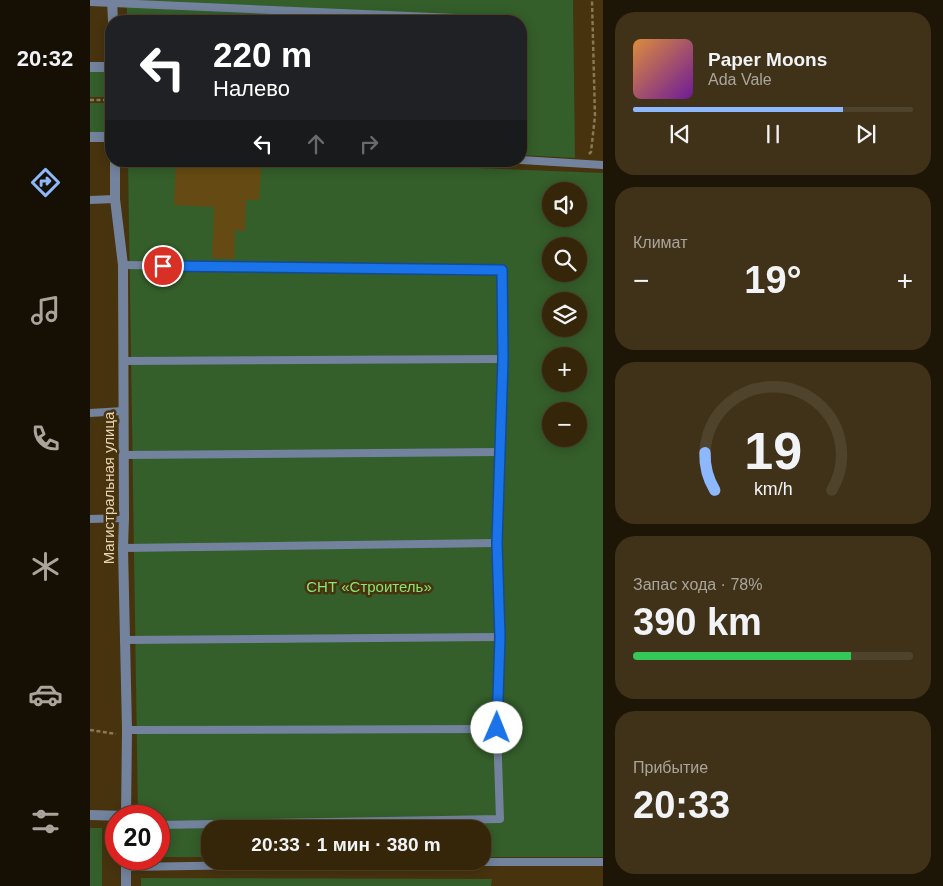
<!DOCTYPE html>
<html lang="ru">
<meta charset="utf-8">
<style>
body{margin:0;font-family:Helvetica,sans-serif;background:#403218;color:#f1f3f6;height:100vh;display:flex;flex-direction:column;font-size:19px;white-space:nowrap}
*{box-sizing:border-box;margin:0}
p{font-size:16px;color:#aaa59c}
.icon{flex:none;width:28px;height:28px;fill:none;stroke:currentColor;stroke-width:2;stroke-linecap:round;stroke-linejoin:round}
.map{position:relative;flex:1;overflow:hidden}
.details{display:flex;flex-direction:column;gap:12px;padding:12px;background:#1d1506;width:340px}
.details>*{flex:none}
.top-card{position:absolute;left:15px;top:15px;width:422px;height:152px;border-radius:20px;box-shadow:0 2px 12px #0003,0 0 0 1px #4f432b;background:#202124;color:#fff;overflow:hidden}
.tools{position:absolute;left:452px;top:182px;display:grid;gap:10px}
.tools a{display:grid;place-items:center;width:45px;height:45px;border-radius:50%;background:#35260a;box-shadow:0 2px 12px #0003,0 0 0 1px #4f432b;font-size:25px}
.speed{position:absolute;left:15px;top:805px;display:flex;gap:10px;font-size:25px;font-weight:700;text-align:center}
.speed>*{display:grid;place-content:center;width:65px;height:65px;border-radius:50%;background:#35260a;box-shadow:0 2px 12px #0003,0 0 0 1px #4f432b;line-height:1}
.speed .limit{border:8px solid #d22;background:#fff;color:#111}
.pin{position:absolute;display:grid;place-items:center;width:42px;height:42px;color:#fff;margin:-21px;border:2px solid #fff;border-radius:50%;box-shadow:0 1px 5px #0007}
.me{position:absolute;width:55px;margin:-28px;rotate:1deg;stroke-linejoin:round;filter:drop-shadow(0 0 4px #0008)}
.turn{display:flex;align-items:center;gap:18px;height:105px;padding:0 25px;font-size:22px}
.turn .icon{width:65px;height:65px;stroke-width:2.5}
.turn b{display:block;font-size:35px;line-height:42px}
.lanes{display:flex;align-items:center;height:48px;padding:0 25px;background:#0003;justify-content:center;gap:25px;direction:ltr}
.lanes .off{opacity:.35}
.big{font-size:38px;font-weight:700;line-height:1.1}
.details .tile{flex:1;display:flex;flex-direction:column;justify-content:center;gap:8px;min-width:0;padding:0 18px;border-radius:20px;background:#403218}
.details .dial{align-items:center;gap:0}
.dial svg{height:130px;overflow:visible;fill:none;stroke:#4f432b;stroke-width:7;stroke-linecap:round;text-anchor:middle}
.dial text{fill:#f1f3f6;stroke:none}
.song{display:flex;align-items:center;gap:15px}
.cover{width:60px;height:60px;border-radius:8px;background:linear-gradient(135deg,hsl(30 70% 55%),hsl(280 70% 35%))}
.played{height:5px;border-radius:2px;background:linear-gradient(90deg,#8eb8fd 75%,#4f432b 75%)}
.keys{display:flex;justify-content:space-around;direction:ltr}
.heat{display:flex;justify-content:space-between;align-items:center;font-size:28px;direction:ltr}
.charge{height:8px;border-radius:4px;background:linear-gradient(90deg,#34c759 78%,#4f432b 0)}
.trip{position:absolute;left:111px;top:820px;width:290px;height:50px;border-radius:20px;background:#35260a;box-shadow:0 2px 12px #0003,0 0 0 1px #4f432b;font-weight:700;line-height:50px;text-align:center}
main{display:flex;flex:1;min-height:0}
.dock{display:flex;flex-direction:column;width:90px;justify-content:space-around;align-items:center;background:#150f04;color:#aaa59c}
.dock .icon{width:35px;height:35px}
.dock .on{color:#8eb8fd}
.dock b{font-size:22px;color:#f1f3f6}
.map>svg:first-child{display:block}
.green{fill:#345e2a;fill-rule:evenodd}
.building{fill:#664a13}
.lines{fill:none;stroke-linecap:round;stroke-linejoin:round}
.path{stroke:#8b7753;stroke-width:2.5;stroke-dasharray:4 2.5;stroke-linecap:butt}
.service{stroke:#73839d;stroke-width:8}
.minor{stroke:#73839d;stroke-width:10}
.tertiary{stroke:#73839d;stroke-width:10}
.route-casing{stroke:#114b97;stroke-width:12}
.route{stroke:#1a73e8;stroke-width:9}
.labels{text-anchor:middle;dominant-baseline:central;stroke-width:5;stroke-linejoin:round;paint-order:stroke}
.street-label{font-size:15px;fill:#e9d5b4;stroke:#47330e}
.park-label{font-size:15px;fill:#8ae575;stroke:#47330e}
</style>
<main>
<nav class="dock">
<b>20:32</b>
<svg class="icon on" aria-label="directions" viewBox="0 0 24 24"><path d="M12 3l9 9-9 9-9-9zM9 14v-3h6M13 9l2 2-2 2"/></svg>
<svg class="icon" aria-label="music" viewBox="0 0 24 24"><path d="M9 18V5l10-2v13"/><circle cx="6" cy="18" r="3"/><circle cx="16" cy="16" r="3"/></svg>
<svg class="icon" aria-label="phone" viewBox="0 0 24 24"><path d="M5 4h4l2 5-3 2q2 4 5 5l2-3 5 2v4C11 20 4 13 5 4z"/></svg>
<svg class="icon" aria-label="climate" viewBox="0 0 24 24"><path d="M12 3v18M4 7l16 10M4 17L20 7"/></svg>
<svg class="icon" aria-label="car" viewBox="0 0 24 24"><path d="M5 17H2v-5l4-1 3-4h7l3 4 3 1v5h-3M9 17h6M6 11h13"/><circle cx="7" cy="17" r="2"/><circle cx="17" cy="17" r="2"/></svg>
<svg class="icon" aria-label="filters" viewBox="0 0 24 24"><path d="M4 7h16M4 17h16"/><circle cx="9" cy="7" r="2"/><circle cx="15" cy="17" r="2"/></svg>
</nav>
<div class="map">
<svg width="513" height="886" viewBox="0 0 513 886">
<rect width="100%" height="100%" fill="#47330e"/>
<g class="green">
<path d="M37,0H483L485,158L431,155V21H37Z"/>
<rect x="0" y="68" width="21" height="29"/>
<rect x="0" y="103" width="21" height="32"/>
<path d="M38,161H207L513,173V857H393L392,829H120V857H69V816H48ZM461,191H489V219H461ZM461,246H489V274H461ZM461,301H489V329H461ZM461,356H489V384H461ZM461,411H489V439H461Z"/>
<rect x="0" y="828" width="12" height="58"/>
<path d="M51,878L402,879L401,886H51Z"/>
</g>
<path class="building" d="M86,161L171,166L169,200H156L155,231L145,230L144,259L122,258L124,207L84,205Z"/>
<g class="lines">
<g class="path">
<path d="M0,100H21"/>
<path d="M499,154L501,152L505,116L502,0"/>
<path d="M0,730L26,734"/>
</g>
<g class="service">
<path d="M0,2L412,20"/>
<path d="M431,160L513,165"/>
<path d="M0,200L25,199"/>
<path d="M33,265L412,270L413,359L407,543L409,637L407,729L410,819L69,825"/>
<path d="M33,361L413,359"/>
<path d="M0,413L33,411"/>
<path d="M33,455L409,452"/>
<path d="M0,519L34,518"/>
<path d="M33,548L407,543"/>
<path d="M34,640L409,637"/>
<path d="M37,730L407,729"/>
<path d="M36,867L372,862H513"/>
</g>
<g class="minor">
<path d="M0,67H21"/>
<path d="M0,137H21"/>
</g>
<g class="tertiary">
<path d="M22,0L23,21"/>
<path d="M25,161V199L33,265L34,518L33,548L37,730L36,816"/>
<path d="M0,815L36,816"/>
<path d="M36,859V886"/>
</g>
</g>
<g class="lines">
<g class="route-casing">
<path id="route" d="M73,266L412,270L413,359L407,543L410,637L407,728"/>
</g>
<use href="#route" class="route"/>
</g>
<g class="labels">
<g class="street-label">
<text transform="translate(18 488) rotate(-90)">Магистральная улица</text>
</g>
<g class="park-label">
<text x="279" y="586">СНТ «Строитель»</text>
</g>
</g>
</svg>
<div class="tools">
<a><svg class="icon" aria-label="sound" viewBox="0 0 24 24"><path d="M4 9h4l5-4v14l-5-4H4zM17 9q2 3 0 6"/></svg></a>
<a><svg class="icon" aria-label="search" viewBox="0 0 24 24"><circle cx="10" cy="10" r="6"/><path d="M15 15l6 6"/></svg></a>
<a><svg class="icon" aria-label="layers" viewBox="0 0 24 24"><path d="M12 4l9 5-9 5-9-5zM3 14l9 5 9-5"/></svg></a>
<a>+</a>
<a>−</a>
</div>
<div class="speed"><div class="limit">20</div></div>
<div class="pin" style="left:73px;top:266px;background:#d93025"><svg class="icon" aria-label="arrive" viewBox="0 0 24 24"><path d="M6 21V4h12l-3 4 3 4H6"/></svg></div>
<svg class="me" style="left:407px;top:728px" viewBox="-20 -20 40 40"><circle r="19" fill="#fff"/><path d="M0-13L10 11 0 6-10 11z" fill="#1a73e8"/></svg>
<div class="trip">20:33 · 1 мин · 380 m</div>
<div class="top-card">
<div class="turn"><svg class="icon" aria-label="left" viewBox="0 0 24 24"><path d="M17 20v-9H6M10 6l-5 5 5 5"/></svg><div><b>220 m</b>Налево</div></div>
<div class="lanes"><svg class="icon" aria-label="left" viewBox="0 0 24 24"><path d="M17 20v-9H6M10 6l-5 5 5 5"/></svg><svg class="icon off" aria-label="ahead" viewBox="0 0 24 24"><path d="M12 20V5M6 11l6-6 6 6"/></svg><svg class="icon off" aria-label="right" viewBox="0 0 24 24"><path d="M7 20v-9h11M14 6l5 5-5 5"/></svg></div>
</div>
</div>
<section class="details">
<div class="tile">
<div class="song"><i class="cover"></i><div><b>Paper Moons</b><p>Ada Vale</p></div></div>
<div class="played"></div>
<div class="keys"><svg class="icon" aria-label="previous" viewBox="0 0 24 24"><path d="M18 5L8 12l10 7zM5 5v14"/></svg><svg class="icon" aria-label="pause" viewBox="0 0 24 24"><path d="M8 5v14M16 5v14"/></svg><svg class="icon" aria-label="next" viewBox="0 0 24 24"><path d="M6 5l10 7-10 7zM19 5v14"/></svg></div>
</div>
<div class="tile"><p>Климат</p>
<div class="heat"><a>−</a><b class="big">19°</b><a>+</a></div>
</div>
<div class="tile dial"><svg viewBox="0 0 100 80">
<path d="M14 69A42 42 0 1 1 86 69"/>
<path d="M14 69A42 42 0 0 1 8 46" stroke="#8eb8fd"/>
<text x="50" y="56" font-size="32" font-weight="700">19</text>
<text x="50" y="72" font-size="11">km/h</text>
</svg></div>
<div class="tile"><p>Запас хода · 78%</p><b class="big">390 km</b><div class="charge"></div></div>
<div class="tile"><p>Прибытие</p><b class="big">20:33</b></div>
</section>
</main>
